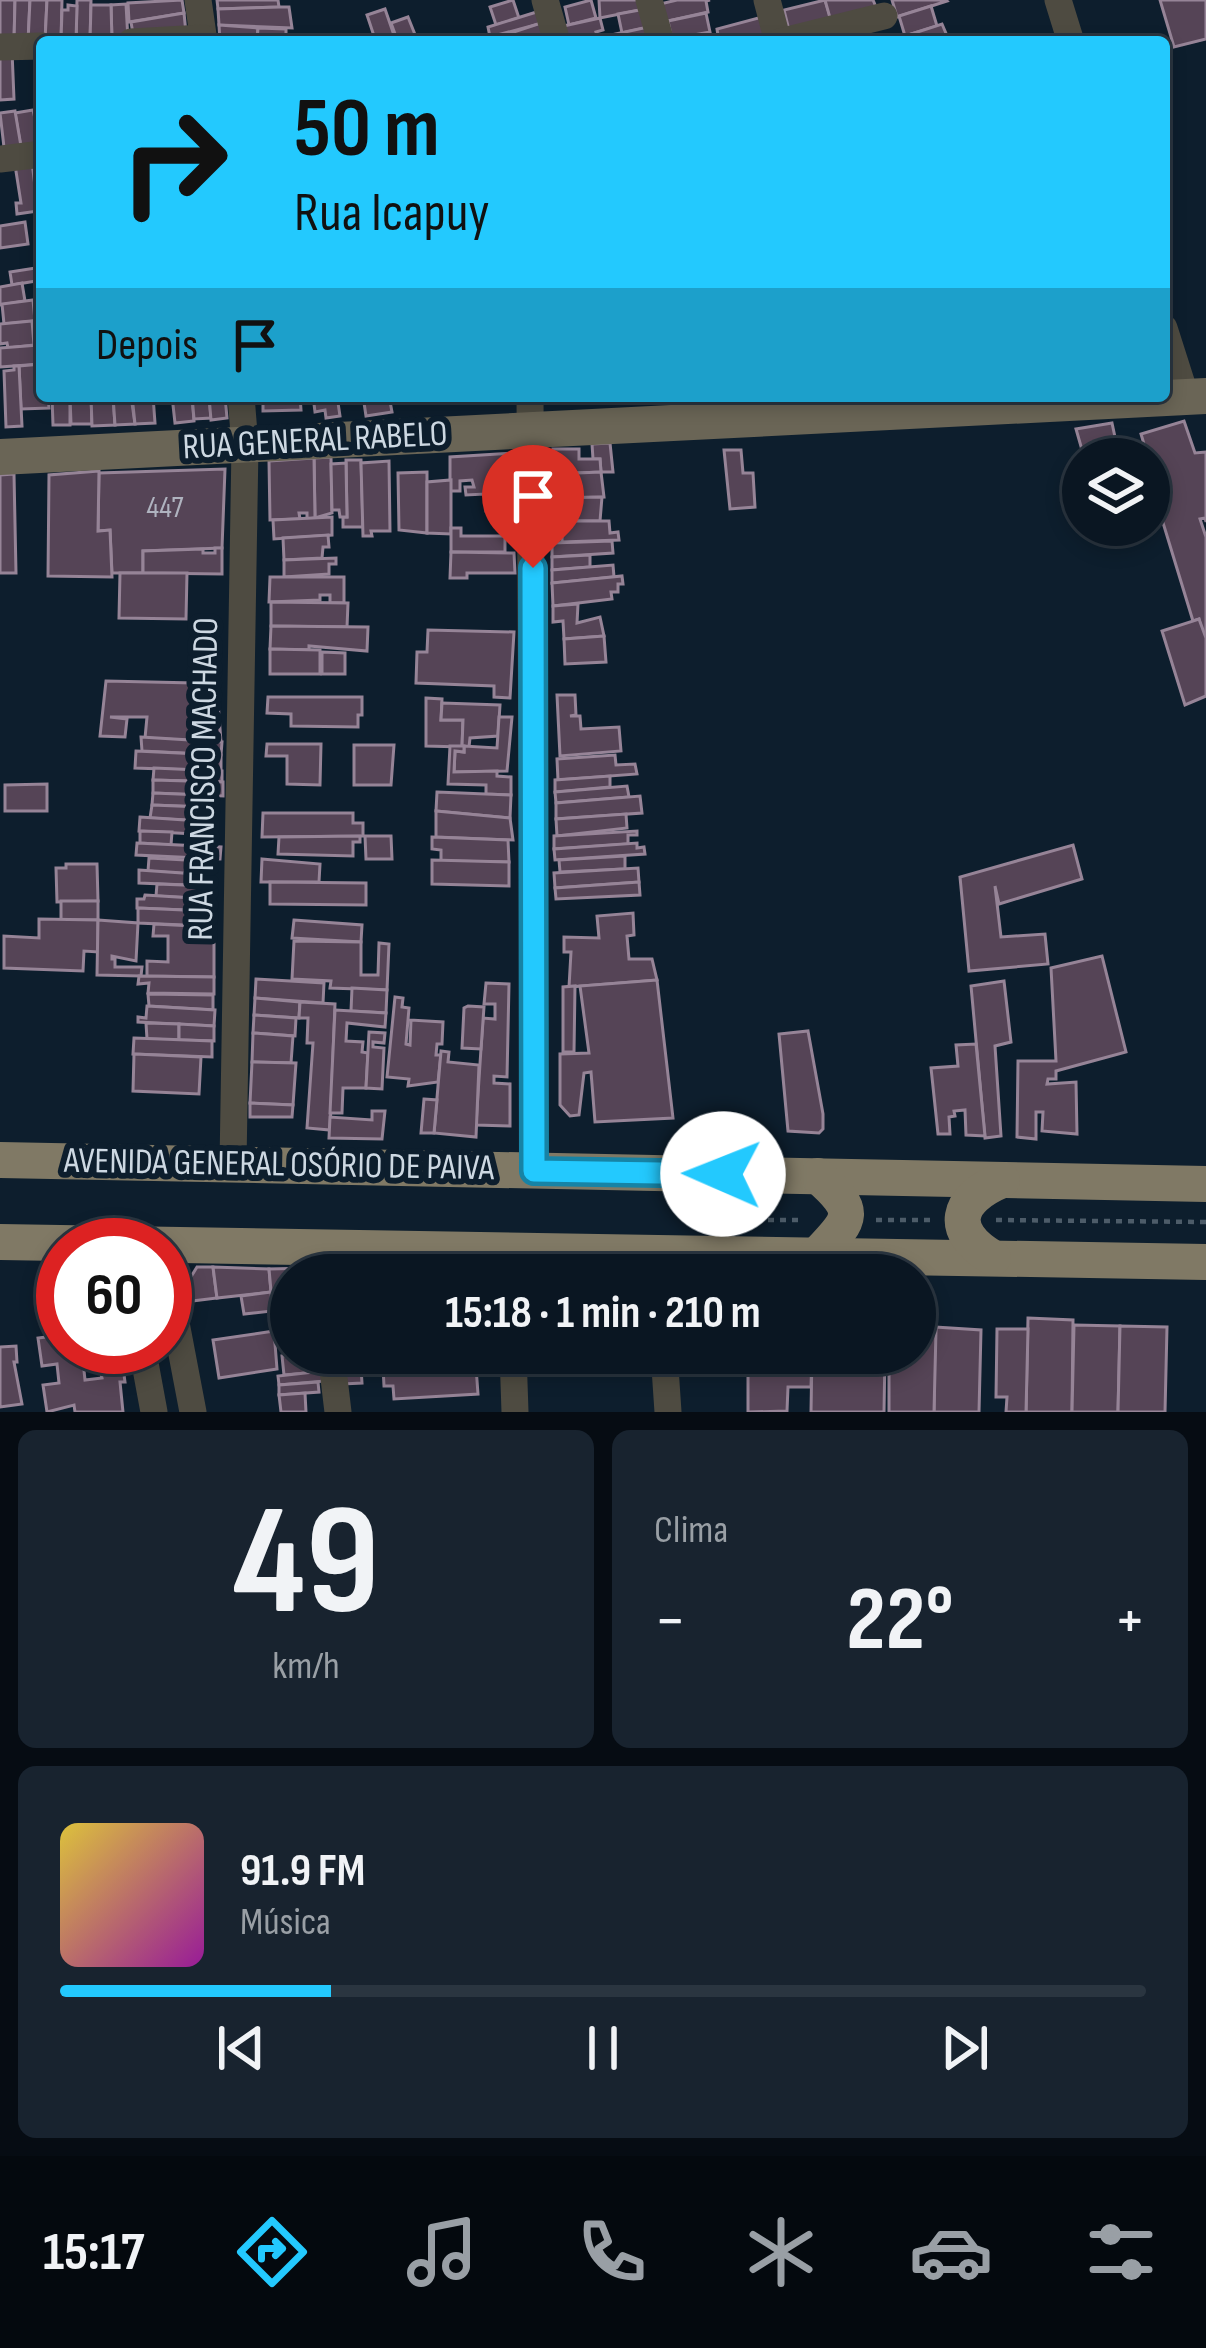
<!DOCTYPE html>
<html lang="pt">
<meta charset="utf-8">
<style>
body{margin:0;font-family:"Sofia Sans Condensed",sans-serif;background:#18232f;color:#f1f3f6;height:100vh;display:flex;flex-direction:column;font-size:45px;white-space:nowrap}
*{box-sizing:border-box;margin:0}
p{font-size:39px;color:#999fa5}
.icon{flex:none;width:66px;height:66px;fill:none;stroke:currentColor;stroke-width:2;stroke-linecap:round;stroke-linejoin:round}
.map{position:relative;height:1412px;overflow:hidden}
.sheet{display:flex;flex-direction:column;gap:18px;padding:18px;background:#060c13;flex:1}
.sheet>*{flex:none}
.guide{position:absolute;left:36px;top:36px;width:1134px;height:366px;border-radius:12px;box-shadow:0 6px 18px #0003,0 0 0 3px #2a3540;background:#23c9fe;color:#111;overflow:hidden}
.tools{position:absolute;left:1062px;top:438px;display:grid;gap:24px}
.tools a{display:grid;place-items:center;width:108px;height:108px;border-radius:50%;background:#0a1622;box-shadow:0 6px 18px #0003,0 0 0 3px #2a3540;font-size:60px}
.speed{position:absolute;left:36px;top:1218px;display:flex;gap:24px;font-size:60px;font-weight:700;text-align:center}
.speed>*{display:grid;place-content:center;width:156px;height:156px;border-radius:50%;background:#0a1622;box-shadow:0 6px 18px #0003,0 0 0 3px #2a3540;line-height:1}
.speed .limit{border:18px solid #d22;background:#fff;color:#111}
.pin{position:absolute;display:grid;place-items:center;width:102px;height:102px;color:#fff;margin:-123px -51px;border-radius:50% 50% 50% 0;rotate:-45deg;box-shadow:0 0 12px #0007}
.pin .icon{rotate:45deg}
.me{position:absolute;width:132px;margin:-66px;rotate:271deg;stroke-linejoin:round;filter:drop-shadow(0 0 9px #0008)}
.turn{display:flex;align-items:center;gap:42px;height:252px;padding:0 60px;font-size:54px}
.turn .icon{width:156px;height:156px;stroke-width:2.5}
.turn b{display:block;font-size:84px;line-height:102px}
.then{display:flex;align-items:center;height:114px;padding:0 60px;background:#0003;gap:24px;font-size:45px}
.big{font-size:90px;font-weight:700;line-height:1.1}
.sheet .tile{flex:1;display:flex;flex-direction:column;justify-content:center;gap:18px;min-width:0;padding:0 42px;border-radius:18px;background:#18232f}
.sheet .dial{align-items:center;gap:0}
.dial b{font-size:156px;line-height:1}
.song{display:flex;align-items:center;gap:36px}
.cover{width:144px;height:144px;border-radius:18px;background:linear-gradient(135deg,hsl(50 70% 55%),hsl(300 70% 35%))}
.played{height:12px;border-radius:6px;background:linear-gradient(90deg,#23c9fe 25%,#2a3540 25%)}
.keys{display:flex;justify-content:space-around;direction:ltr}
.heat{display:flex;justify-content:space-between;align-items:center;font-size:66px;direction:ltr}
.sheet .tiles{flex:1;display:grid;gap:18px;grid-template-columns:1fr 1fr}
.tile:last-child{grid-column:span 2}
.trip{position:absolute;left:270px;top:1254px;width:666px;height:120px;border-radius:60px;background:#0a1622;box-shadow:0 6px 18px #0003,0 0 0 3px #2a3540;font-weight:700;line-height:120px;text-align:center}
.tab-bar{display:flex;height:192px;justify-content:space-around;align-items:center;background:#04090e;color:#999fa5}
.tab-bar .icon{width:84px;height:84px}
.tab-bar .on{color:#23c9fe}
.tab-bar b{font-size:54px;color:#f1f3f6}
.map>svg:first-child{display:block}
.building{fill:#554456;stroke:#968497;stroke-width:3}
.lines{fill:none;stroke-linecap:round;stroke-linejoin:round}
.path{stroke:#4d5c69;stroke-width:4.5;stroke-dasharray:6 6;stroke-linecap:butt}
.street{stroke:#4e4b41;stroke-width:27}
.secondary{stroke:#6a6556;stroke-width:36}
.primary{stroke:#807965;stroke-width:36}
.route-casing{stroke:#1783a5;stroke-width:30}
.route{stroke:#23c9fe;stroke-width:21}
.labels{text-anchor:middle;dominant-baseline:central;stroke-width:12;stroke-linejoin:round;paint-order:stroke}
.number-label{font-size:30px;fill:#afb3bf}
.street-label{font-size:36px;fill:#cdd8e2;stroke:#0d1e2d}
</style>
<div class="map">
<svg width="1206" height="1412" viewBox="0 0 1206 1412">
<rect width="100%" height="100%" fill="#0d1e2d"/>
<g class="building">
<path d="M0,0H15L14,41H0Z"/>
<path d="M15,0H30L28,42L14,43Z"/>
<path d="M30,0H47L45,41L28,42Z"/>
<path d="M47,0H62L61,41H45Z"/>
<path d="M77,0H91L90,42L76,41Z"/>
<path d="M182,0L184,13L129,22L128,3Z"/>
<path d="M217,0H278L279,7L218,9Z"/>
<path d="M513,0L519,18L496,25L490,7Z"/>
<path d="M591,0L596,18L569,25L565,7Z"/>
<path d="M599,0H643L645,9L600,18Z"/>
<path d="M677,0H710L706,1L708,12L664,22L660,4Z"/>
<path d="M825,0L831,19L789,30L784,10Z"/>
<path d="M825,0H873L876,7L830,18Z"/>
<path d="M892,0H946L947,1L897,17Z"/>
<path d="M1160,0H1206V39L1174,47Z"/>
<path d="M126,4L128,40L112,41L111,5Z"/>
<path d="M68,5L77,6L76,41H61L62,10H68Z"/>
<path d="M91,5H111L112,41L90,42Z"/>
<path d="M931,6L937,26L905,36L899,16Z"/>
<path d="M280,7H289L292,28L219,25L218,9Z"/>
<path d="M385,9L395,38L398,42H376L367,15Z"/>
<path d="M645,9L649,27L622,33L618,14Z"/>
<path d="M543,10L546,22L490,37L488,27Z"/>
<path d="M184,13L186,33L134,40L131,22Z"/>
<path d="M706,13L710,32L672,39L668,21Z"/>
<path d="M408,17L418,42H398L391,23Z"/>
<path d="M762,17L768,37L749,42H719L717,29Z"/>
<path d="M600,18L603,30L596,32L598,37L563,42L559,27Z"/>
<path d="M544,22L547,33L516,42H484Z"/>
<path d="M942,24L948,38L955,36L957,42H907L905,36Z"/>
<path d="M219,25L258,28L257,42H220Z"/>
<path d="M648,27L652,42H603L602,37Z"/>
<path d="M258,28L286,29V42H257Z"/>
<path d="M0,51H12L14,99L0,100Z"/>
<path d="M33,110L41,146L21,148L15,113Z"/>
<path d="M15,111L22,152L5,156L0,113Z"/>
<path d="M32,162L38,211L17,214L16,203H21L15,165Z"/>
<path d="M25,222L28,244L0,248V226Z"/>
<path d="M42,267V276L35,277L36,281L12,285L10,272Z"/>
<path d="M22,283L25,301L0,305V287Z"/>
<path d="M33,300L35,321L4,324L2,304Z"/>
<path d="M32,321L34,345L8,348L7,343L0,344V324Z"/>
<path d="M39,345L41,364L0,367V348Z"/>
<path d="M42,364V396H48L49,408L21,409L19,366Z"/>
<path d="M14,366H19L22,426L6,427L4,371L14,370Z"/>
<path d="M52,396H70V425H53Z"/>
<path d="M70,396H91L92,424H71Z"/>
<path d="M91,396H113L115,425L92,426Z"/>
<path d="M113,396H131L135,424L115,425Z"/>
<path d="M132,396H153L155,423L135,424Z"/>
<path d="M172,396H192L194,421L175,423Z"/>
<path d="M192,396H209L211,418L194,419Z"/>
<path d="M209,396H225L227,418L211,420Z"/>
<path d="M263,396H300L301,410L263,411Z"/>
<path d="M313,396H337L340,416L326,418L325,410L315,412Z"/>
<path d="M363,396H389L392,412L366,416Z"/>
<path d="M1184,421L1195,453L1206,452V522L1205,518L1200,519L1206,537V650L1199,619L1193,621L1157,503L1161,502L1141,434Z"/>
<path d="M1112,423L1118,451L1093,456L1091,448L1082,450L1076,429Z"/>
<path d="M610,443L613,472H601L600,459H593L592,444Z"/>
<path d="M553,449H579V459H600L601,472L553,474Z"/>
<path d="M724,450H741L743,473H753L755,507L730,509Z"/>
<path d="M514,453V513L486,511L485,494L466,495L465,487H474L472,480L460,481V491H450V457Z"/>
<path d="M331,457L332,513L315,518L314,458Z"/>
<path d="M314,458L315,518L307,519V513H299L300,519L270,520L269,461Z"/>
<path d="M346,460H361L363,527H343V517H347Z"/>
<path d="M389,461L390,531H371L372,536H363L361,463Z"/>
<path d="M346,463L347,517H340L339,510H332L331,464Z"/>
<path d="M225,469L222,548L143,551V573H112L110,530L98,531L99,473Z"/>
<path d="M99,471L98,531L110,530L112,577L48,576L49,475Z"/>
<path d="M427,472V533L399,530L398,473Z"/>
<path d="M601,472L604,497L554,498L553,474Z"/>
<path d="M14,474L16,573H0V475Z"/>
<path d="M451,480V534L427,533V482Z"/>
<path d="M602,497L600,521H554V498Z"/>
<path d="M332,517V535L274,539L273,520Z"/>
<path d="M562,521H609L610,533L618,532L619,540L562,542Z"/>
<path d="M451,528H461V536H505V552H451Z"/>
<path d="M328,535L329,547H323L322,558L284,560L283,538Z"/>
<path d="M612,541L613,553L552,557V543Z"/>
<path d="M215,548H222V574L143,573V551L203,549V553H215Z"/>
<path d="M451,552L514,553L515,573H467V578H450Z"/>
<path d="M590,555V567L552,570V557Z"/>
<path d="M336,558V564H329V574L284,577V560Z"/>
<path d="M613,565L614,577L552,583V570Z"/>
<path d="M120,573H187L186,619L119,618Z"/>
<path d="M622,576L623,584H618V592H611L612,599L553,606L552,583Z"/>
<path d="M270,577H344V603H330V595H320V600L269,602Z"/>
<path d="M271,602L348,603L347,627L271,626Z"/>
<path d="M578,604L577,623L600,617L604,636L564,639L563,621L553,622V606Z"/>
<path d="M1199,619L1206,638V696L1185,705L1162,631Z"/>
<path d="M271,626L368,627L367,651L309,646V650L270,649Z"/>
<path d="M428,630L514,632L510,698L494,697V686L416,683L417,652H427Z"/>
<path d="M604,636L606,662L565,664L564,639Z"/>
<path d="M270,649L320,650V674H270Z"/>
<path d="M322,652L345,653V674H322Z"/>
<path d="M106,681L194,683V700L218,702L221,742L145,738L147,717H110L127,719L125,737L100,736Z"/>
<path d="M557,695H575L576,715L570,716H580L581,729L619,727L621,751L560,756Z"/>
<path d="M268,697H362V715H358V727L291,726V714L267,713Z"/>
<path d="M426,698L442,699L441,720H463L462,747L426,746Z"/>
<path d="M442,703L500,705L498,736L470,738L469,747H462L463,720H441Z"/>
<path d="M499,717H512L507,771L454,772L455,751L464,752V746L497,748Z"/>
<path d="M141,737L222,742L221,755L142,751Z"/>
<path d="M267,744H321L320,785L287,784V756H266Z"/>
<path d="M354,745H394L391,785H354Z"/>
<path d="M450,746H464V752L455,751L454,772L497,771V776L511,777V795L486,794V785L448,784Z"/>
<path d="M136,751L221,755V771L135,768Z"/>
<path d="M615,755L616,765L635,764L637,774L558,780L557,759Z"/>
<path d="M154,768L222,771V782L153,780Z"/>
<path d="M610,776V787L555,792V780Z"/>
<path d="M153,780L223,782V796L153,793Z"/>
<path d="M47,784V811H5V785Z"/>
<path d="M627,786L629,797L556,803L555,792Z"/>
<path d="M437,792L511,795L510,818L436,811Z"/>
<path d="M153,793L203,795L202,807L152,805Z"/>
<path d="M640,796L642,813L556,819V803Z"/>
<path d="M152,805L202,807L200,821L150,818Z"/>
<path d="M436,811L510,818L513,840L436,837Z"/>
<path d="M263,813H353V823H363V836L262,837Z"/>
<path d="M626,814L627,828L557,836L556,819Z"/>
<path d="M140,817L215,822L214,835L139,831Z"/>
<path d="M140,831L172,832L171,845L140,843Z"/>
<path d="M637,831V835H628V844L554,849V836Z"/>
<path d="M360,836V842H353V856L278,854L279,837Z"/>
<path d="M365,836H391L392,859H366Z"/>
<path d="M432,837L508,840L509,862L441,861V850L432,849Z"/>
<path d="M137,843L221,847L220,859L136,855Z"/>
<path d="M637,843V848L644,847L645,854L555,860L554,849Z"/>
<path d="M1073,845L1082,879L999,904L995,886L1001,937L1045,934L1048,964L969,971L960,877Z"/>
<path d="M625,856V869L560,872L559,860Z"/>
<path d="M149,858L204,861L203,875L148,871Z"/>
<path d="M262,859L320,864L319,882H261Z"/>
<path d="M432,860L509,862V886L432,884Z"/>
<path d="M66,864H97L98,901L57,902L56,868H66Z"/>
<path d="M638,868L639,882L555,888L554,873Z"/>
<path d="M139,870L211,875V886L139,883Z"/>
<path d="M270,882L366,883V905L270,904Z"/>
<path d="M639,882L640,895L556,899L555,888Z"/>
<path d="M157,884L209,886V899L156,896Z"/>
<path d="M145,895L209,899L207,911L137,908V899H144Z"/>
<rect x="61" y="901" width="37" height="19"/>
<path d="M138,908L207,911L206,926L138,923Z"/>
<path d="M633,913L634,935L627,936L629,959H652L657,980L569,987L571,952H564V937L599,938L597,916Z"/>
<path d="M39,919L98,920V952L84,951L83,971L4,968V936L39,938Z"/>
<path d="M98,920L138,923L136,961L112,956V959H115V967H142L141,976L97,975Z"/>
<path d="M294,920L362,925L361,942L292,938Z"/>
<path d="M154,924L214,927V977L147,976V961L168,962V936H153Z"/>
<path d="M294,941L361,942V975H378L379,943L389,944L387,990L330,988L331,981L292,979Z"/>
<path d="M1102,956L1126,1052L1056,1071V1079H1048L1047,1084L1076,1082L1077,1134L1042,1131L1043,1112H1036V1139L1017,1137L1018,1061H1056L1051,968Z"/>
<path d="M139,976L214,977V994L148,993L149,983L138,984Z"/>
<path d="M256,979L324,983L323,1003L255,998Z"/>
<path d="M657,980L673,1118L595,1122L591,1072L584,1073L579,1115L570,1116L560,1105V1054L589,1053L580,986Z"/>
<path d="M1004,981L1011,1042L995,1046L1001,1136L985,1138L971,986Z"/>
<path d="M486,983L509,984L507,1077L494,1076V1083L510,1084V1126L476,1125L483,1018L495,1019V1004H484Z"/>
<path d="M575,986L574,1052H563V987Z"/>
<path d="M352,988L387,990L386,1013L351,1011Z"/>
<path d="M148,994L213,995V1010L149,1006Z"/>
<path d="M395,997L403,998L402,1007L409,1008L406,1044L410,1045L411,1020L443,1022L442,1044H437L436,1055H441L438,1082L408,1086L409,1079L387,1077Z"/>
<path d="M255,998L300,1002L299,1018L254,1015Z"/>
<path d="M300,1002L335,1004L330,1130L307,1128L313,1043H307L308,1018H299Z"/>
<path d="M147,1006L215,1010L214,1026L138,1022V1017L146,1018Z"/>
<path d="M468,1006L484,1007L481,1049L462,1048L464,1008Z"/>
<path d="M335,1010L386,1013L385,1027L347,1023L346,1041L363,1042L362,1052L368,1053L366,1088H343L342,1113H330Z"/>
<path d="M254,1015L296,1018L295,1036L253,1033Z"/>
<path d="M146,1023L179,1024V1040L147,1039Z"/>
<path d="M179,1024L214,1026V1041L179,1040Z"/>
<path d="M808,1031L823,1114V1129L819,1133L788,1131L779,1034Z"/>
<path d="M369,1032L385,1033L384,1043L373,1042V1047L384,1048L382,1089L366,1088Z"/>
<path d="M253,1033L293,1036L291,1063L252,1062Z"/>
<path d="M134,1038L212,1041V1057L133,1054Z"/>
<path d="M976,1044L985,1136L966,1135L965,1110L954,1111L955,1116L949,1117L950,1134H938L931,1068L958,1066L956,1045Z"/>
<path d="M441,1051L449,1052L448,1062L479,1065L476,1137L434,1133Z"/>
<path d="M134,1054L201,1057L199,1094L133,1091Z"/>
<path d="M252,1062L296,1063L293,1105L250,1103Z"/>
<path d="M424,1099L437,1100L434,1133H421Z"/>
<path d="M250,1103L293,1105L292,1117H250Z"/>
<path d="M372,1111H385L382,1139L329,1138L330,1117L372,1120Z"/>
<path d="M197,1267H213L217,1298L192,1301L189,1280Z"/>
<path d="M213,1267L269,1269L271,1292L217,1298Z"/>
<path d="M312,1268V1275H291V1301L272,1302L269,1269Z"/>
<path d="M271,1292L272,1311L244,1314L241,1296Z"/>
<rect x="915" y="1311" width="21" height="19"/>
<path d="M1028,1318L1073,1320L1072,1412H1026Z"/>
<path d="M1074,1325L1120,1326L1118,1412H1072Z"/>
<path d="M1120,1326L1167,1327L1165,1412H1118Z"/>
<path d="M935,1327L981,1330L979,1412H934Z"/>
<path d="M997,1329H1028L1026,1412H1006L1007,1397H996Z"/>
<path d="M915,1330H936L934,1412H889V1353H915Z"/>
<path d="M274,1331L277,1369L219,1378L213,1340Z"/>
<path d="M54,1336V1341L63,1340V1347H98L100,1359L83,1361L85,1380L102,1378L100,1369L123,1367L125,1382H120L123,1412H75L74,1405L47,1412L43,1385L59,1383L57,1364L42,1366L38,1338Z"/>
<path d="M16,1346L17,1362H14L22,1404L0,1407V1347Z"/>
<path d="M340,1353H360L362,1383L343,1384Z"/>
<path d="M388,1353H475L478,1394L394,1399L393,1386H384L383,1367H389Z"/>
<path d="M748,1353H812L811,1387H788L787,1411L748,1412Z"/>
<path d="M812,1353H885L884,1412H811Z"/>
<path d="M316,1354L317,1372L284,1375L282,1356Z"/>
<path d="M323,1371L325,1381L279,1385L278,1376Z"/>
<path d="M318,1382L319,1392L279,1395V1385Z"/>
<path d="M305,1393L306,1412H281L279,1395Z"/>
</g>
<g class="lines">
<g class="path">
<path d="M708,1220H804"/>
<path d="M876,1220H930"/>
<path d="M996,1220L1206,1222"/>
</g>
<g class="street">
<path d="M198,0L204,42"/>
<path d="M545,0L557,42"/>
<path d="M649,0L661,42"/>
<path d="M767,0L778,42"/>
<path d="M1058,0L1071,42"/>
<path d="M131,42L203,38"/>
<path d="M779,42L884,16"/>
<path d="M0,47L42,46"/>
<path d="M0,159L42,154"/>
<path d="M1164,328L1186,397"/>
<path d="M530,396L534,1171"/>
<path d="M233,1164L245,446L241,396"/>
<path d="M165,1265L193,1412"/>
<path d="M142,1347L154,1412"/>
<path d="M331,1353L338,1412"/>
<path d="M513,1353L515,1412"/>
<path d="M664,1353L668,1412"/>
</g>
<path class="secondary" d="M0,457L1206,396"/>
<g class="primary">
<path d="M0,1160L1206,1184"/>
<path d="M0,1242L1206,1262"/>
<path d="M816,1256C851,1219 860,1213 818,1176"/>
<path d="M993,1258C947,1231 956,1199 1002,1180"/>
</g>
</g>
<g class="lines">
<g class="route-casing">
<path id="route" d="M533,568L534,1171L723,1174"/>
</g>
<use href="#route" class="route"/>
</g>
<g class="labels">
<g class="number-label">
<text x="165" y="508">447</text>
</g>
<g class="street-label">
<text transform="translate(315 441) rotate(-3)">RUA GENERAL RABELO</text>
<text transform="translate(204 779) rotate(-89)">RUA FRANCISCO MACHADO</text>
<text transform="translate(279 1165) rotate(1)">AVENIDA GENERAL OSÓRIO DE PAIVA</text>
</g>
</g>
</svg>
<div class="tools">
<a><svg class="icon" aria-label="layers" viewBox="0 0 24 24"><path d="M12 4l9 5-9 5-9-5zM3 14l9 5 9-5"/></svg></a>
</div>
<div class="speed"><div class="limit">60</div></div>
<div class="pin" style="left:533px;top:568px;background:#d93025"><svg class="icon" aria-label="arrive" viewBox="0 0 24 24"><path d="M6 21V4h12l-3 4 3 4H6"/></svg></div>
<svg class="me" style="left:723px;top:1174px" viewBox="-20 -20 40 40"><circle r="19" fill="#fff"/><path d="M0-13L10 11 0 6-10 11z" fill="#23c9fe"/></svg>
<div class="trip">15:18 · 1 min · 210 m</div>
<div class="guide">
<div class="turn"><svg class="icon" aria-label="right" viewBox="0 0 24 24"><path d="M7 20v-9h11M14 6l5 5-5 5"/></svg><div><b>50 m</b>Rua Icapuy</div></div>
<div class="then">Depois<svg class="icon" aria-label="arrive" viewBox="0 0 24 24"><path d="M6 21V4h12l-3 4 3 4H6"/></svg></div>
</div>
</div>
<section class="sheet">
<div class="tiles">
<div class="tile dial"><b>49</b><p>km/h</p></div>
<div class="tile"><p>Clima</p>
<div class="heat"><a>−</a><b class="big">22°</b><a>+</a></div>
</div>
<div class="tile">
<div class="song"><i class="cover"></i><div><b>91.9 FM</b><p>Música</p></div></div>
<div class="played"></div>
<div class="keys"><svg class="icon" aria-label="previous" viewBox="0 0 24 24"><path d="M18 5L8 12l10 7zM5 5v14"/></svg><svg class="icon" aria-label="pause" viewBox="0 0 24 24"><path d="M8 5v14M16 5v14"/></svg><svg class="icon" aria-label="next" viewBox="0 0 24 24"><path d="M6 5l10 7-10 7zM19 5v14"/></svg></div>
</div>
</div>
</section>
<nav class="tab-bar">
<b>15:17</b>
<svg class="icon on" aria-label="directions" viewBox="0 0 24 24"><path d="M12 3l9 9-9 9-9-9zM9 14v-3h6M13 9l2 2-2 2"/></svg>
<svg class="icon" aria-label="music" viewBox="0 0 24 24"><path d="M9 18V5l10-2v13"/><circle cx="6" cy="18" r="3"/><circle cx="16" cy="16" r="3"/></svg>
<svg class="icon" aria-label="phone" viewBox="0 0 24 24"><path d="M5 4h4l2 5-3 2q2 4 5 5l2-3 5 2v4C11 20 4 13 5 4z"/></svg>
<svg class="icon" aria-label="climate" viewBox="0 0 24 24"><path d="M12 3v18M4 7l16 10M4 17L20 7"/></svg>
<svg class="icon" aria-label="car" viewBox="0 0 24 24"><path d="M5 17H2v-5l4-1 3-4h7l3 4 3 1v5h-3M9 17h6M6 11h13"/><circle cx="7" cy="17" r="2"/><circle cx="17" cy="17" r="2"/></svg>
<svg class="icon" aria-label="filters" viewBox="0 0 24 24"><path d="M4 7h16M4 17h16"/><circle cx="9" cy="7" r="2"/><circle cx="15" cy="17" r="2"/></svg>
</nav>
